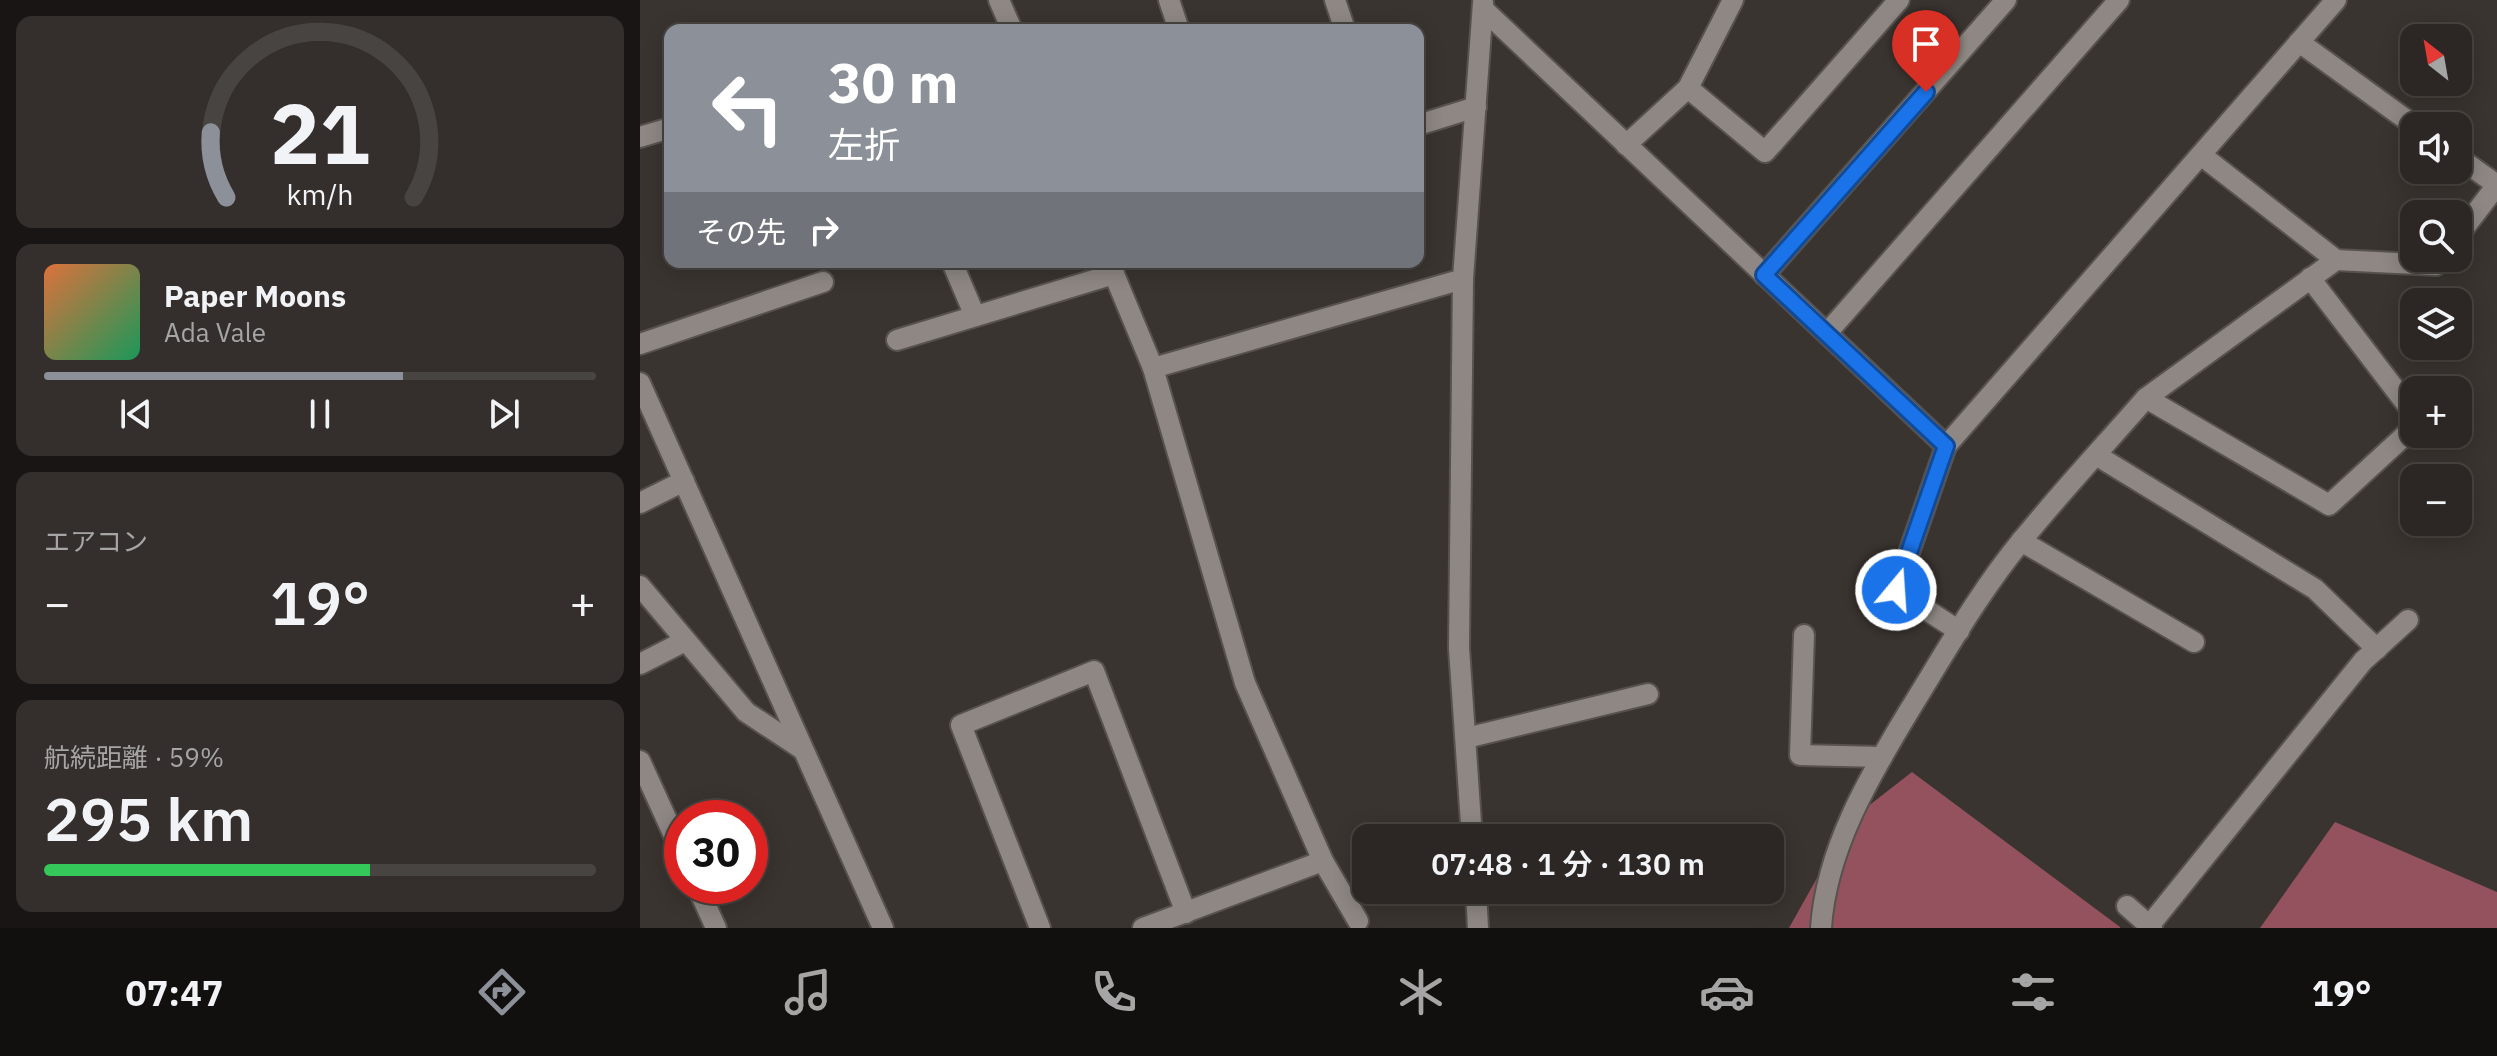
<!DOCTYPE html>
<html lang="ja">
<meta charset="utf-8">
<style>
body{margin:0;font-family:"IBM Plex Sans","Noto Sans JP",sans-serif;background:#342f2c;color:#f1f3f6;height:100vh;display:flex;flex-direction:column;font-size:30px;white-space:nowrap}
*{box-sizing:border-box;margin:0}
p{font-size:26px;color:#a6a5a6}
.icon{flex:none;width:44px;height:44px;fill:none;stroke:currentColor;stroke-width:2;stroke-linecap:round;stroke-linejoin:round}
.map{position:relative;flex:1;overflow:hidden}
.panel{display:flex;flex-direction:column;gap:16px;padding:16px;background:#181514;width:640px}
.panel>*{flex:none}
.hud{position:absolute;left:24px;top:24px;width:760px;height:244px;border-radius:16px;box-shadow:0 4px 20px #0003,0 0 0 2px #484441;background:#8c9099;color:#fff;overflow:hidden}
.needle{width:52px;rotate:329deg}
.controls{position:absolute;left:1760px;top:24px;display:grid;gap:16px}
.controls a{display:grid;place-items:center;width:72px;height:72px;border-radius:16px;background:#2c2724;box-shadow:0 4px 20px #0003,0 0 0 2px #484441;font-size:40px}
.speed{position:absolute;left:24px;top:800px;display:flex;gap:16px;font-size:40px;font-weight:700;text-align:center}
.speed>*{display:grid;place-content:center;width:104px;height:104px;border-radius:50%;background:#2c2724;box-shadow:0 4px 20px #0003,0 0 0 2px #484441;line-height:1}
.speed .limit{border:12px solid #d22;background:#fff;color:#111}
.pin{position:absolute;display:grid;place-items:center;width:68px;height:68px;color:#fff;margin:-82px -34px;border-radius:50% 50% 50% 0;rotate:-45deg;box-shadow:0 0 8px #0007}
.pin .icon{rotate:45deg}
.me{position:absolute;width:88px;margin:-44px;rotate:18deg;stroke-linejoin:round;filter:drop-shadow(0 0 6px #0008)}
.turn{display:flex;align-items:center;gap:28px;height:168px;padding:0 32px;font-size:36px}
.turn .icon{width:104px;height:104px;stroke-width:2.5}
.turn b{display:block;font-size:56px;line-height:68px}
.then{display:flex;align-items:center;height:76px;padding:0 32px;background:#0003;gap:16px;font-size:30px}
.big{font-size:60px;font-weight:600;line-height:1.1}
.panel .widget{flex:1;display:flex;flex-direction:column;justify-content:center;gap:12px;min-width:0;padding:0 28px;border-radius:16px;background:#342f2c}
.panel .dial{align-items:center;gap:0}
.dial svg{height:208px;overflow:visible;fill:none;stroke:#484441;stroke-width:7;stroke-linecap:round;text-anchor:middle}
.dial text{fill:#f1f3f6;stroke:none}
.song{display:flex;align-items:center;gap:24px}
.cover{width:96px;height:96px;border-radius:12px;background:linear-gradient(135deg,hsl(20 70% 55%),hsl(150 70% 35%))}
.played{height:8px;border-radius:4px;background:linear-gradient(90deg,#8c9099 65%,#484441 65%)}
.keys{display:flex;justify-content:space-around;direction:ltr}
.heat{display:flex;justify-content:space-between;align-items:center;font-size:44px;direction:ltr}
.charge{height:12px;border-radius:6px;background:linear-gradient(90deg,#34c759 59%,#484441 0)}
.trip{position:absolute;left:712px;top:824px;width:432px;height:80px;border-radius:16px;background:#2c2724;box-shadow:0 4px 20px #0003,0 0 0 2px #484441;font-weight:600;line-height:80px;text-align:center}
.dock{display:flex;height:128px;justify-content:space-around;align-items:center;background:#12100e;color:#a6a5a6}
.dock .icon{width:56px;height:56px}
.dock .current{color:#8c9099}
.dock b{font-size:36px;color:#f1f3f6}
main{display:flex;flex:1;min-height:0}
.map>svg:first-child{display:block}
.forest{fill:#94525f}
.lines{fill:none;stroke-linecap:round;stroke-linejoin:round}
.minor-casing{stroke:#57524e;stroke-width:24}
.minor{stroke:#8e8783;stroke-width:20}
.route-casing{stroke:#114b97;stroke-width:20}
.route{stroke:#1a73e8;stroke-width:14}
</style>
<main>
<section class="panel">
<div class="widget dial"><svg viewBox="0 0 100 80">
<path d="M14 69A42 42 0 1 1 86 69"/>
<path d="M14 69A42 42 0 0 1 8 44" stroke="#8c9099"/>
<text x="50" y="56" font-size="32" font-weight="700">21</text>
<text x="50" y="72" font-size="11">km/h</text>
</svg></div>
<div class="widget">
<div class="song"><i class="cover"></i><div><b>Paper Moons</b><p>Ada Vale</p></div></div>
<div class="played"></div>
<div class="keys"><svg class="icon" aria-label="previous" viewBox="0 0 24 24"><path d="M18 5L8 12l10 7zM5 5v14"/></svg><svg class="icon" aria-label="pause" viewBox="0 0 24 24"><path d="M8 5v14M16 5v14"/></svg><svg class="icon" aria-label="next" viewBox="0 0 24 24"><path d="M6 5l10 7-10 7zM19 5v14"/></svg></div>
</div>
<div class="widget"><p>エアコン</p>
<div class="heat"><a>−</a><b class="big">19°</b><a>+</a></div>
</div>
<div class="widget"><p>航続距離 · 59%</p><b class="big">295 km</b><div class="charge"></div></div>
</section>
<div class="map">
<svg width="1857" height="928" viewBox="0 0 1857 928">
<rect width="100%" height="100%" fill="#3a3430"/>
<g class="forest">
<path d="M1272,772L1480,927V928H1149L1209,821Z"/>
<path d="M1695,822L1857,892V928H1620Z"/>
</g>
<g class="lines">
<g class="minor-casing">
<g id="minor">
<path d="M359,0L372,30"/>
<path d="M529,0L539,30"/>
<path d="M695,0L705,30"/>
<path d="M843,9L1306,446L1696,0"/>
<path d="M1659,42L1775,126"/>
<path d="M1048,88L1125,152L1259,0"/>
<path d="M778,125L836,107"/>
<path d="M0,137L30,128"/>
<path d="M986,145L1048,88L1093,0"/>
<path d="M1561,155L1696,260L1506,398L1689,505L1774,427"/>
<path d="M1818,157L1857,185L1818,236"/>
<path d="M1696,260L1796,265L1801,258"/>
<path d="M312,262L335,316"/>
<path d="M469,262L513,368L605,683L683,861L718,921"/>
<path d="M1124,275L1366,0"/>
<path d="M1670,278L1774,414"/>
<path d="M1187,333L1479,0"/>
<path d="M257,340L474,274"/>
<path d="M0,344L183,282"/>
<path d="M513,368L823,279"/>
<path d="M0,383L243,928"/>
<path d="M1306,446L1256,590L1319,631"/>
<path d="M1456,455L1675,589L1737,649"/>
<path d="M0,503L44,481"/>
<path d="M1381,541L1554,642"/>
<path d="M0,586L106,712L162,749"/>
<path d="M1164,635L1160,755L1242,757"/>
<path d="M0,664L45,641"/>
<path d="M826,738L1008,694"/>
<path d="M0,761L42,853"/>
<path d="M832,838L819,648L823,279L843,3"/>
<path d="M57,886L76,928"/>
<path d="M836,890L838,928"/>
<path d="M1487,906L1512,928"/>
<path d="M1509,926L1723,661L1768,620"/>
<path d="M400,928L321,725L454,671L546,913"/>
<path d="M503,928L683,861"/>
<path d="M1181,928C1186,850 1229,777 1269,711C1305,653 1339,592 1383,539C1422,491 1465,445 1506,398"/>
</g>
</g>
<use href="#minor" class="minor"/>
</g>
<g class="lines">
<g class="route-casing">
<path id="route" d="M1256,590L1306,446L1124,275L1286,92"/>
</g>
<use href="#route" class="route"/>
</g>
</svg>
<div class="controls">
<a><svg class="needle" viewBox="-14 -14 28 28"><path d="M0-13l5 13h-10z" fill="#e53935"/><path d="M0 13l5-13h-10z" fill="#a6a5a6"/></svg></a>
<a><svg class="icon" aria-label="sound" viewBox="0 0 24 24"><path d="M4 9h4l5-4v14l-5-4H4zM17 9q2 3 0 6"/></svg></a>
<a><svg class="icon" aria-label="search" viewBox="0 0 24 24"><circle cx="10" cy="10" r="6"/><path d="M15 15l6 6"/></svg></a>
<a><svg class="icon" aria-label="layers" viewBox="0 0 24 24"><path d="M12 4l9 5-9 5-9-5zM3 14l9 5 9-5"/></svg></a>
<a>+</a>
<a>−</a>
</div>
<div class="speed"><div class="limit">30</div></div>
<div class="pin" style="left:1286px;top:92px;background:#d93025"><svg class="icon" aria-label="arrive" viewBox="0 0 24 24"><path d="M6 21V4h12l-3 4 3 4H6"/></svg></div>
<svg class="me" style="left:1256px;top:590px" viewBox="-20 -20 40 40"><circle r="17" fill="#1a73e8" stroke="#fff" stroke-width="3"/><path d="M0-11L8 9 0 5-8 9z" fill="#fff"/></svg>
<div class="trip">07:48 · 1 分 · 130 m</div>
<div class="hud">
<div class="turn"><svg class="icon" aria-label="left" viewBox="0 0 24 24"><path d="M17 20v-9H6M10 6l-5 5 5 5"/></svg><div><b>30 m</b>左折</div></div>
<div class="then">その先<svg class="icon" aria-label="right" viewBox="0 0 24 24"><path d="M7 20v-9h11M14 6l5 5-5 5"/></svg></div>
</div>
</div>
</main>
<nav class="dock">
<b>07:47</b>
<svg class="icon current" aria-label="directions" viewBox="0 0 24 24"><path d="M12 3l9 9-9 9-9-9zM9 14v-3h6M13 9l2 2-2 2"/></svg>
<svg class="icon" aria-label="music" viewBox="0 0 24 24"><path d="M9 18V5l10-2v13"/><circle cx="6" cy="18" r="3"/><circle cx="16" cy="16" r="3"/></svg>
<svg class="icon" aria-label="phone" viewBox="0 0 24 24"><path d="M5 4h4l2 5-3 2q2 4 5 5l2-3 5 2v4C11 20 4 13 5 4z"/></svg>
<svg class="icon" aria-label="climate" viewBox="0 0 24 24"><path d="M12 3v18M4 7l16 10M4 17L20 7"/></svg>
<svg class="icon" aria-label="car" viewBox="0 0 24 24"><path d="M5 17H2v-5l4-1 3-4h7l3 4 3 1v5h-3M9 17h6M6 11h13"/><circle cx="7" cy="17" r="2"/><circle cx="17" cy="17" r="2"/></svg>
<svg class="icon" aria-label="filters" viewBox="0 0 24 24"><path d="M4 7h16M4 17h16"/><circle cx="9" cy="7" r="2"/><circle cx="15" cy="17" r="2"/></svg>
<b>19°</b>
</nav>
